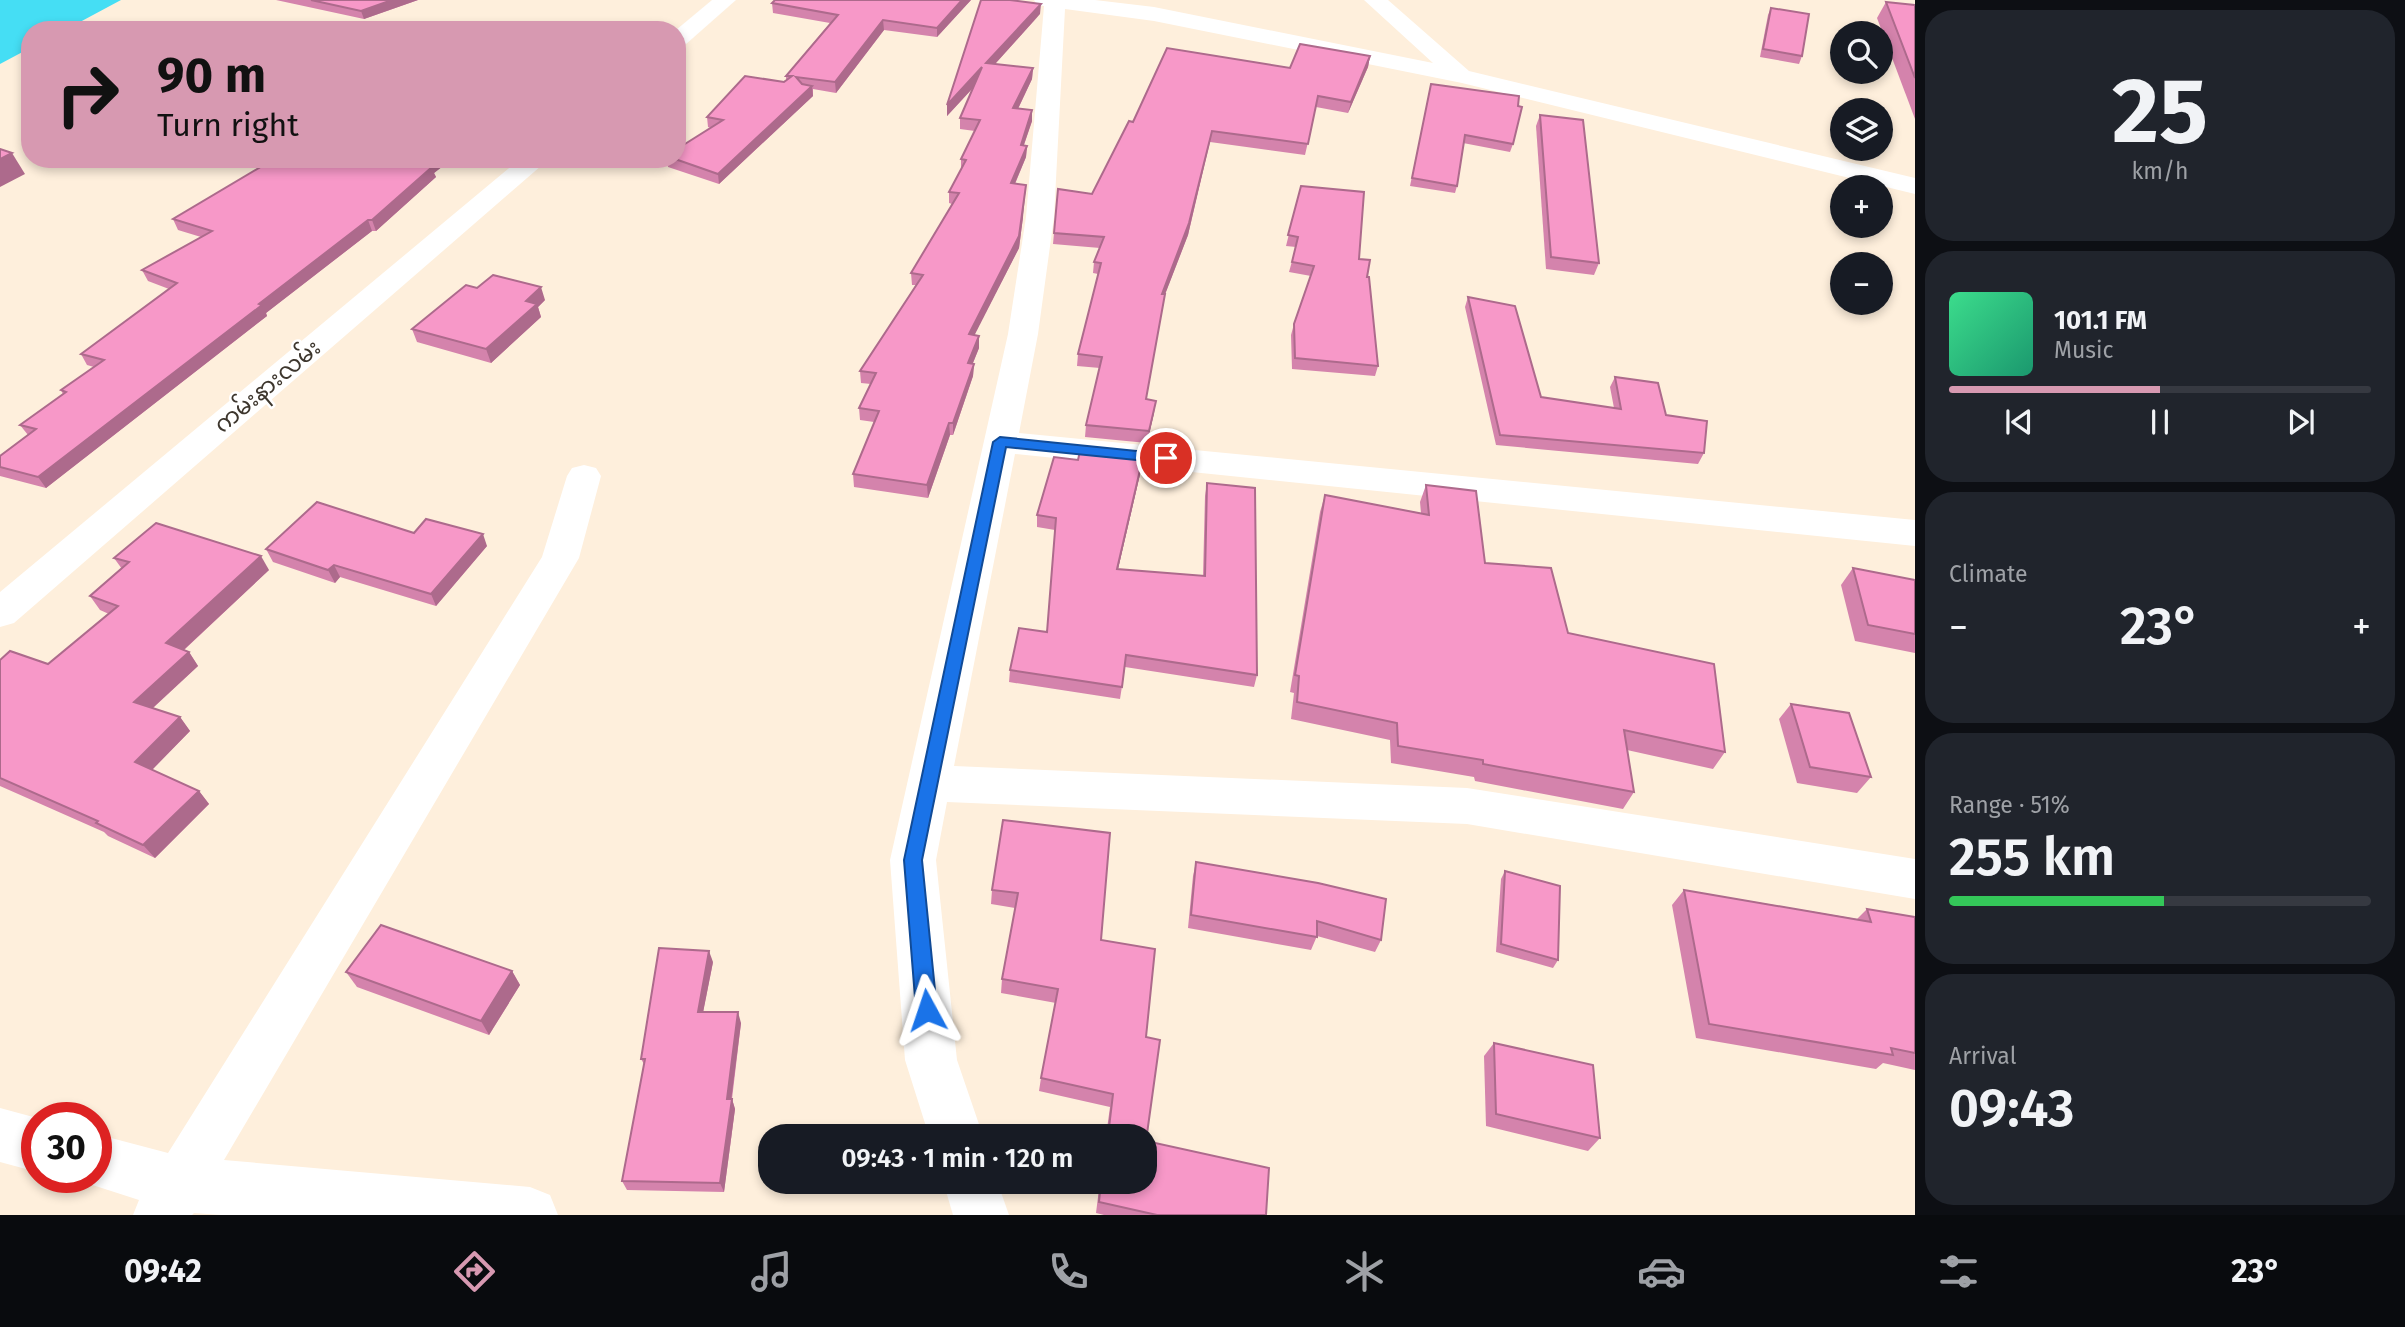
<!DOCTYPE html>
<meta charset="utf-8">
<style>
body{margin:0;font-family:"Fira Sans","Noto Sans Myanmar",sans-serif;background:#20242c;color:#f1f3f6;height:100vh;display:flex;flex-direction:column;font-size:26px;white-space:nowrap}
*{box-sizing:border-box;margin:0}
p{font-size:23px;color:#9ea1a6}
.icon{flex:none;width:38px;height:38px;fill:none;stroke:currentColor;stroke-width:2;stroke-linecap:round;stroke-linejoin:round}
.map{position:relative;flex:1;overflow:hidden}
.sheet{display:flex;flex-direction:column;gap:10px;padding:10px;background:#0d0f14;width:490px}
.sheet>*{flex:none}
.top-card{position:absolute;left:21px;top:21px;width:665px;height:147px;border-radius:28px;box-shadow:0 4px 10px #0003;background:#d799b1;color:#111;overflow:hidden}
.buttons{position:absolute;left:1830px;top:21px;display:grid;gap:14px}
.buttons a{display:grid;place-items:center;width:63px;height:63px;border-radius:50%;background:#171b24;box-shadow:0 4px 10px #0003;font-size:35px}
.speed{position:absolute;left:21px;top:1102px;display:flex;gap:14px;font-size:35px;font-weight:700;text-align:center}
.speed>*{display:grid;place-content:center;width:91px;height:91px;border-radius:50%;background:#171b24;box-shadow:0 4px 10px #0003;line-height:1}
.speed .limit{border:10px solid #d22;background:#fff;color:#111}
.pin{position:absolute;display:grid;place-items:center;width:60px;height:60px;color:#fff;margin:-30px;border:4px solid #fff;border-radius:50%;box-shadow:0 2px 7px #0007}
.me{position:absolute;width:77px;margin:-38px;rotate:355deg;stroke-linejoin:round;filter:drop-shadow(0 0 5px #0008)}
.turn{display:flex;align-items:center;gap:24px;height:147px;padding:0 21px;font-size:32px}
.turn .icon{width:91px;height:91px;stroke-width:2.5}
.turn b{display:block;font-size:49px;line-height:60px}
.big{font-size:52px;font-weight:600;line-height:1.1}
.sheet .tile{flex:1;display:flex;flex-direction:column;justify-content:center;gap:10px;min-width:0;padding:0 24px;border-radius:28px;background:#20242c}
.sheet .dial{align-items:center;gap:0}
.dial b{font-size:91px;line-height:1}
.song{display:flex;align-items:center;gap:21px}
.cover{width:84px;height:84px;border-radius:10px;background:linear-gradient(135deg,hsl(150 70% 55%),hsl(160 70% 35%))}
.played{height:7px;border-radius:4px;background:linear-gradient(90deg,#d799b1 50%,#363941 50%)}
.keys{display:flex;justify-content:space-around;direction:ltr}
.heat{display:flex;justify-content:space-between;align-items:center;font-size:38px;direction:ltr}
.charge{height:10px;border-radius:5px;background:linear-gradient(90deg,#34c759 51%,#363941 0)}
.trip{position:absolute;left:758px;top:1124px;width:399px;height:70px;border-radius:28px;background:#171b24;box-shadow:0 4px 10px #0003;font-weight:600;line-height:70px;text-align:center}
.tabs{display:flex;height:112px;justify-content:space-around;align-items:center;background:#090b0e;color:#9ea1a6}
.tabs .icon{width:49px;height:49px}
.tabs .selected{color:#d799b1}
.tabs b{font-size:32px;color:#f1f3f6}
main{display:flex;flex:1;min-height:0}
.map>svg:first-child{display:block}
.water{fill:#45def4}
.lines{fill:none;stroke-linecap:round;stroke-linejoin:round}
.minor{fill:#fff;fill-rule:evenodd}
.major{fill:#fff;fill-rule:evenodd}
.wall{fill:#d483ac}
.shaded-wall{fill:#ad6a8c}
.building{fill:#f798c8;stroke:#ad6a8c;stroke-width:2}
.route{fill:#1a73e8;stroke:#114b97;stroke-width:2}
.labels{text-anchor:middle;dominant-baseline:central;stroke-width:5;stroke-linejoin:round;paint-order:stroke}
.street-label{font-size:23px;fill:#3d362d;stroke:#fff}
</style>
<main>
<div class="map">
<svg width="1915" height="1215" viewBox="0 0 1915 1215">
<rect width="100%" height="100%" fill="#feefdc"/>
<path class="water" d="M0,0H121L65,30H30V48L0,64Z"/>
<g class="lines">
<g class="minor">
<path d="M1034,0H1095L1154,7L1433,63L1364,0H1388L1469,71L1915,178V194L1462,83L1154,21L1065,9L1054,217L1038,334L1019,433L1915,520V546L1015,454L954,766L1467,788L1915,859V899L1467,824L947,802L936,860L957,1060L983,1136H929L905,1060L890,860L1008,334L1026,217L1044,6L1037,5Z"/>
<path d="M584,465L596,468L601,476L579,558L224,1160L530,1187L550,1195L558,1215H221L194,1213L192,1215H133L139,1200L77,1180L76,1178H96V1134L168,1153L542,557L567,476L572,468Z"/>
<path d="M0,1108L37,1118V1172L0,1162Z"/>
<path d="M943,1181H997L1009,1215H953Z"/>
</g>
<g class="major">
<path d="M712,0H736L685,45L677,47L676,30Z"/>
<path d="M520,159H549L14,623L0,627V592Z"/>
</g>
</g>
<g class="wall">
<path d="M276,0H418L364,19Z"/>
<path d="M775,0H971L937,37L884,30L836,93L813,89V96L719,184L668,167L667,159H677L711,128L708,127L707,117L786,80V76L830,23L773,13L772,3Z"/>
<path d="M1886,2L1915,5V119L1877,18Z"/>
<path d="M1771,8L1802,56L1799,64L1760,57L1768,15Z"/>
<path d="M1040,14L995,64L1033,68L1032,79L1018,109L1032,110V121L1024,145L1027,146L1026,157L1015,184L1023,217L1019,248L974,335L979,336V348L973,363L974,364L973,376L953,435H950L928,498L854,487L853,474L874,422L860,420L859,408L871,384L861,383L860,371L916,285H912L911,273L952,204L949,203V192L961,169V159L975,131L960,129V118L973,88L947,116V105Z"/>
<path d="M1370,56L1368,67L1348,113L1316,107L1305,155L1210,142L1188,235L1165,294L1146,399L1154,413L1147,443L1085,437L1086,425L1100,368L1077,366L1078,354L1098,274L1093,273L1094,262L1100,248L1053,244L1054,233L1092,194L1133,122L1290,68Z"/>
<path d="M1431,84L1513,144L1510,152L1463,143L1457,186L1455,193L1410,186Z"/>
<path d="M1540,115L1599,263L1594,275L1546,269L1536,126Z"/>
<path d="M242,159H452L434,173L436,177L376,231H372L266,313L267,316L46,488L0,476V456L28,435L20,425L63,394L61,390L94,367L87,365L81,354L169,289L148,281L142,270L201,237L178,230L173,219L264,166Z"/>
<path d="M1301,186L1359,259L1367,277L1378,366L1375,376L1292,369L1291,335L1294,324L1311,276L1289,272L1296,247L1286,246Z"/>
<path d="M477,288L545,300L538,307L541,317L491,363L417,342L412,329Z"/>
<path d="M1468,297L1541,397L1614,408L1610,387L1615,377L1666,415L1704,453L1698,464L1496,445L1465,307Z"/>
<path d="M1141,470L1118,569L1203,576L1205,496L1207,483L1257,675L1254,687L1125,667L1120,699L1009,682L1010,670L1047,632L1055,530L1037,527V515Z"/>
<path d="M1426,485L1485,563L1568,633L1725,752L1713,769L1627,750L1634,792L1623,809L1475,781L1474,777L1391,763L1390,740L1291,719L1294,693L1290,692L1320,512L1325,495L1421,513L1420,502Z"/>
<path d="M414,533L487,546L436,606L340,577L335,583L273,562L266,549Z"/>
<path d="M114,558L269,570L184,650L189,652L198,666L153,708L180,717L190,731L152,770L199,791L209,804L155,858L108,836L104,832L0,786V660L48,664L109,614L100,610L90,596L122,569Z"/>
<path d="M1853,568L1915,580V653L1855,641L1841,585Z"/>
<path d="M1791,704L1871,777L1857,793L1797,783L1779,719Z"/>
<path d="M1003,820L1101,940L1146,1037V1141L1266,1215H1104L1096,1213L1100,1181H1144V1136H1106L1110,1107L1039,1091L1041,1078L1056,1003L1001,993L1002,979L1015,908L991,904L992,890Z"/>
<path d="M1196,862L1381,940L1375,952L1317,936L1311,950L1188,928L1193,876Z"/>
<path d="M1505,871L1558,960L1553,968L1496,952L1501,879Z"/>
<path d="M1684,890L1857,919L1867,909L1915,917V1070L1883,1063L1876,1069L1696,1038L1672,905Z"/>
<path d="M713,962L703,1012L741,1023L732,1099L735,1109L724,1192L627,1190L622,1181L644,1064L641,1059Z"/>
<path d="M512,971L520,985L489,1035L357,987L346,972Z"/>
<path d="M1494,1043L1600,1138L1588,1151L1486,1126L1484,1056Z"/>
</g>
<g class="shaded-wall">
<path d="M392,0H418L364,19L361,11Z"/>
<path d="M962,0H971L937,37V28Z"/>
<path d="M1041,4L1040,14L986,74V63Z"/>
<path d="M883,20L884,30L836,93L835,82Z"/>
<path d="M1370,56L1368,67L1348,113L1351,102Z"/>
<path d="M982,67V78L947,116V105Z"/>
<path d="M1033,68L1032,79L1013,119V108Z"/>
<path d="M812,86L813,96L719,184L718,174Z"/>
<path d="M1032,110V121L1020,156L1021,145Z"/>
<path d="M1212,131L1188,235L1161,305L1162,294Z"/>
<path d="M1027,146L1026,157L1010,195L1011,183Z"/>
<path d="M12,153L25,174L0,187V159Z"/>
<path d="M435,159H452L434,173L436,177L376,231L372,220L426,166Z"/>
<path d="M1026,185L1023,217L1019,248L969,346V334Z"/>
<path d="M368,220L372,231L266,313L267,316L46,488L38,477L259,304Z"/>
<path d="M541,287L545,300L538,307L541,317L491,363L486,349L526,301Z"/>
<path d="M979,336V348L968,375V363Z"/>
<path d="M974,364L973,376L953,435V423Z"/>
<path d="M1156,401L1154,413L1147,443L1149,431Z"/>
<path d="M949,423L950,435L928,498L927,485Z"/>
<path d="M1143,457L1141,470L1115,582L1117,569Z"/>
<path d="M483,534L487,546L436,606L431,594Z"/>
<path d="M261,556L269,570L176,657L166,643Z"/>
<path d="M334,565L340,577L335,583L328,570Z"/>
<path d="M189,652L198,666L145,715L134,702Z"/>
<path d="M180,717L190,731L146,776L135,762Z"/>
<path d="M199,791L209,804L155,858L143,845Z"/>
<path d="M709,951L713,962L701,1023L698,1012Z"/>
<path d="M512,971L520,985L489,1035L481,1021Z"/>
<path d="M738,1012L741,1023L730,1109L727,1099Z"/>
<path d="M732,1099L735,1109L724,1192L720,1183Z"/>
</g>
<g class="building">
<path d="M311,0H392L361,11Z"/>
<path d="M775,0H962L937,28L883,20L835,82L796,77L802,84L812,86L718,174L675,159H677V149L723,120L707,117L745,76L784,82L792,76H786L838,15L772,3Z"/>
<path d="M981,0H1010L1041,4L986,63L1033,68L1013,108L1032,110L1021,145L1027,146L1011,183L1026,185L1019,236L969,334L979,336L968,363L974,364L953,423H949L927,485L853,474L879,411L859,408L876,373L860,371L923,275L911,273L959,193L949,192L966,160L961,159L980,120L960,118L982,67L947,105Z"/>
<path d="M1886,2L1915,5V78Z"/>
<path d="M1771,8L1809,14L1802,56L1763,49Z"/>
<path d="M1300,44L1370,56L1351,102L1318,96L1308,144L1212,131L1189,223L1162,294H1165L1146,399L1156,401L1149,431L1086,425L1102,357L1078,354L1101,263L1094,262L1104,237L1054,233L1058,189L1092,194L1129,121L1133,122L1167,48L1290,68Z"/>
<path d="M1431,84L1519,96L1518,106L1522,107L1513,144L1465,135L1457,186L1412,178Z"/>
<path d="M1540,115L1583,120L1599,263L1551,257Z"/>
<path d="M0,149L12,153L0,159Z"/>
<path d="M273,159H435L426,166L432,167L372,220H368L259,304L262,305L38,477L0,467V456L36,429L20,425L66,392L61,390L104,360L81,354L177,283L142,270L212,231L173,219L274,159Z"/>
<path d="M1301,186L1364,192L1359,259L1370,260L1367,277H1369L1378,366L1295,358L1294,324L1314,266L1292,262L1298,237L1288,235Z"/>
<path d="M493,275L541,287L526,301L537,304L486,349L412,329L466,285L477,288Z"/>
<path d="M1468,297L1515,306L1541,397L1621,409L1615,377L1658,383L1666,415L1707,421L1704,453L1500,435Z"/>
<path d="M1080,451L1143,457L1117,569L1205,576L1207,483L1255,488L1257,675L1126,655L1122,687L1010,670L1019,628L1047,632L1056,518L1037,515L1054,457L1078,460Z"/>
<path d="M1426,485L1476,491L1485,563L1551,568L1568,633L1714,664L1725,752L1624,730L1634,792L1483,764V760L1398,746L1397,723L1297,702L1299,676L1295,675L1325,495L1429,515Z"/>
<path d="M317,502L414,533L426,519L483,534L431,594L334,565L328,570L266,549Z"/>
<path d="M156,523L261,556L166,643L189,652L134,702L180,717L135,762L199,791L143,845L96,823L98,821L0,778V660L10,651L48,664L118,606L90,596L129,562L114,558Z"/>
<path d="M1853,568L1915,580V634L1868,625Z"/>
<path d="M1791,704L1849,713L1871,777L1810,767Z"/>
<path d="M1003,820L1110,833L1101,940L1155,949L1146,1037L1160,1040L1146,1141L1269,1168L1266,1215H1157L1099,1202L1101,1181H1144V1136H1108L1113,1094L1041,1078L1058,989L1002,979L1018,893L992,890Z"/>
<path d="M1196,862L1318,883L1386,899L1381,940L1317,921V937L1191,915Z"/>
<path d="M1505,871L1560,886L1558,960L1501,944Z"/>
<path d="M1684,890L1871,922L1867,909L1915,917V1053L1891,1048L1893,1055L1709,1024Z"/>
<path d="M381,925L512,971L481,1021L346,972Z"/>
<path d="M659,948L709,951L698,1012H738L727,1099H732L720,1183L622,1181L645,1059H641Z"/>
<path d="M1494,1043L1593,1065L1600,1138L1496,1114Z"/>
</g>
<path class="route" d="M1000,437L1166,454L1173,458L1166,463L1006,447L922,860L937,1010L934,1017L927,1020L919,1017L916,1010L904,860L993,442Z"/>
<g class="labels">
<g class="street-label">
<text transform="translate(267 386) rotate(-40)">ကမ်းနားလမ်း</text>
</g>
</g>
</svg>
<div class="buttons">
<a><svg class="icon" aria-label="search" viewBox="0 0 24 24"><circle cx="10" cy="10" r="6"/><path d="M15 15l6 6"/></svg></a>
<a><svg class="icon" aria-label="layers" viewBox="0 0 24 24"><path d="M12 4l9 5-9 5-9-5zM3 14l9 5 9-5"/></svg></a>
<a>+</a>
<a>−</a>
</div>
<div class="speed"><div class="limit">30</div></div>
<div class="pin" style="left:1166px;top:458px;background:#d93025"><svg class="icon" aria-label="arrive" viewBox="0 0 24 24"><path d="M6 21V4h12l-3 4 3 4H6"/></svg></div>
<svg class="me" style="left:927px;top:1010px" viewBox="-20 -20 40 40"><path d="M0-17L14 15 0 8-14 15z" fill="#1a73e8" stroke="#fff" stroke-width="4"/></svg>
<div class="trip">09:43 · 1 min · 120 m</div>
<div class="top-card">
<div class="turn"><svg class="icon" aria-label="right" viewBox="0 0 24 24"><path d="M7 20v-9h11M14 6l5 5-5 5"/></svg><div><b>90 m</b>Turn right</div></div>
</div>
</div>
<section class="sheet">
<div class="tile dial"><b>25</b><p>km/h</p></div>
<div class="tile">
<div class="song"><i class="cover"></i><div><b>101.1 FM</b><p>Music</p></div></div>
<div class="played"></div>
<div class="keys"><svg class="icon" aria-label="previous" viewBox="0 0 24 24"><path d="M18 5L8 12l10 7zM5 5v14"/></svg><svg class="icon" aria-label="pause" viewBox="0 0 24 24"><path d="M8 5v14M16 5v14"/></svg><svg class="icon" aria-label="next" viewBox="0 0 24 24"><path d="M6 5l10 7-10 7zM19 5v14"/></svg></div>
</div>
<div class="tile"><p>Climate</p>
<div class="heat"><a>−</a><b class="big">23°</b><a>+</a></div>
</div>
<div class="tile"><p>Range · 51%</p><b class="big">255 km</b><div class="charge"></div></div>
<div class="tile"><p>Arrival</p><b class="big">09:43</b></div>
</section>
</main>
<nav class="tabs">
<b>09:42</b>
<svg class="icon selected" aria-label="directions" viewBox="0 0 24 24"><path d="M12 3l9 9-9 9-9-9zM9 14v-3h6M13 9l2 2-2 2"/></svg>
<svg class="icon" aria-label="music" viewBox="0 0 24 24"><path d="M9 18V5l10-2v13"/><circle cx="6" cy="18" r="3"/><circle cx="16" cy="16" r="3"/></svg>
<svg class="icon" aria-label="phone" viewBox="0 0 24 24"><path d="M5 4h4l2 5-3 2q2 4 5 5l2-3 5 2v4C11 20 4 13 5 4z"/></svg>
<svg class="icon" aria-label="climate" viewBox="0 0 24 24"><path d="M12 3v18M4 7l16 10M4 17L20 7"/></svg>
<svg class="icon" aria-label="car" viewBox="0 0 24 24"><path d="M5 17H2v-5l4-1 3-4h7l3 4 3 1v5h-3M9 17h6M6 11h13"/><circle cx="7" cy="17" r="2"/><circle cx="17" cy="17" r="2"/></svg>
<svg class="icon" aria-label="filters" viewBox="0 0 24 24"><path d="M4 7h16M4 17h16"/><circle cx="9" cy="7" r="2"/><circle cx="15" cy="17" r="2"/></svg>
<b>23°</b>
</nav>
